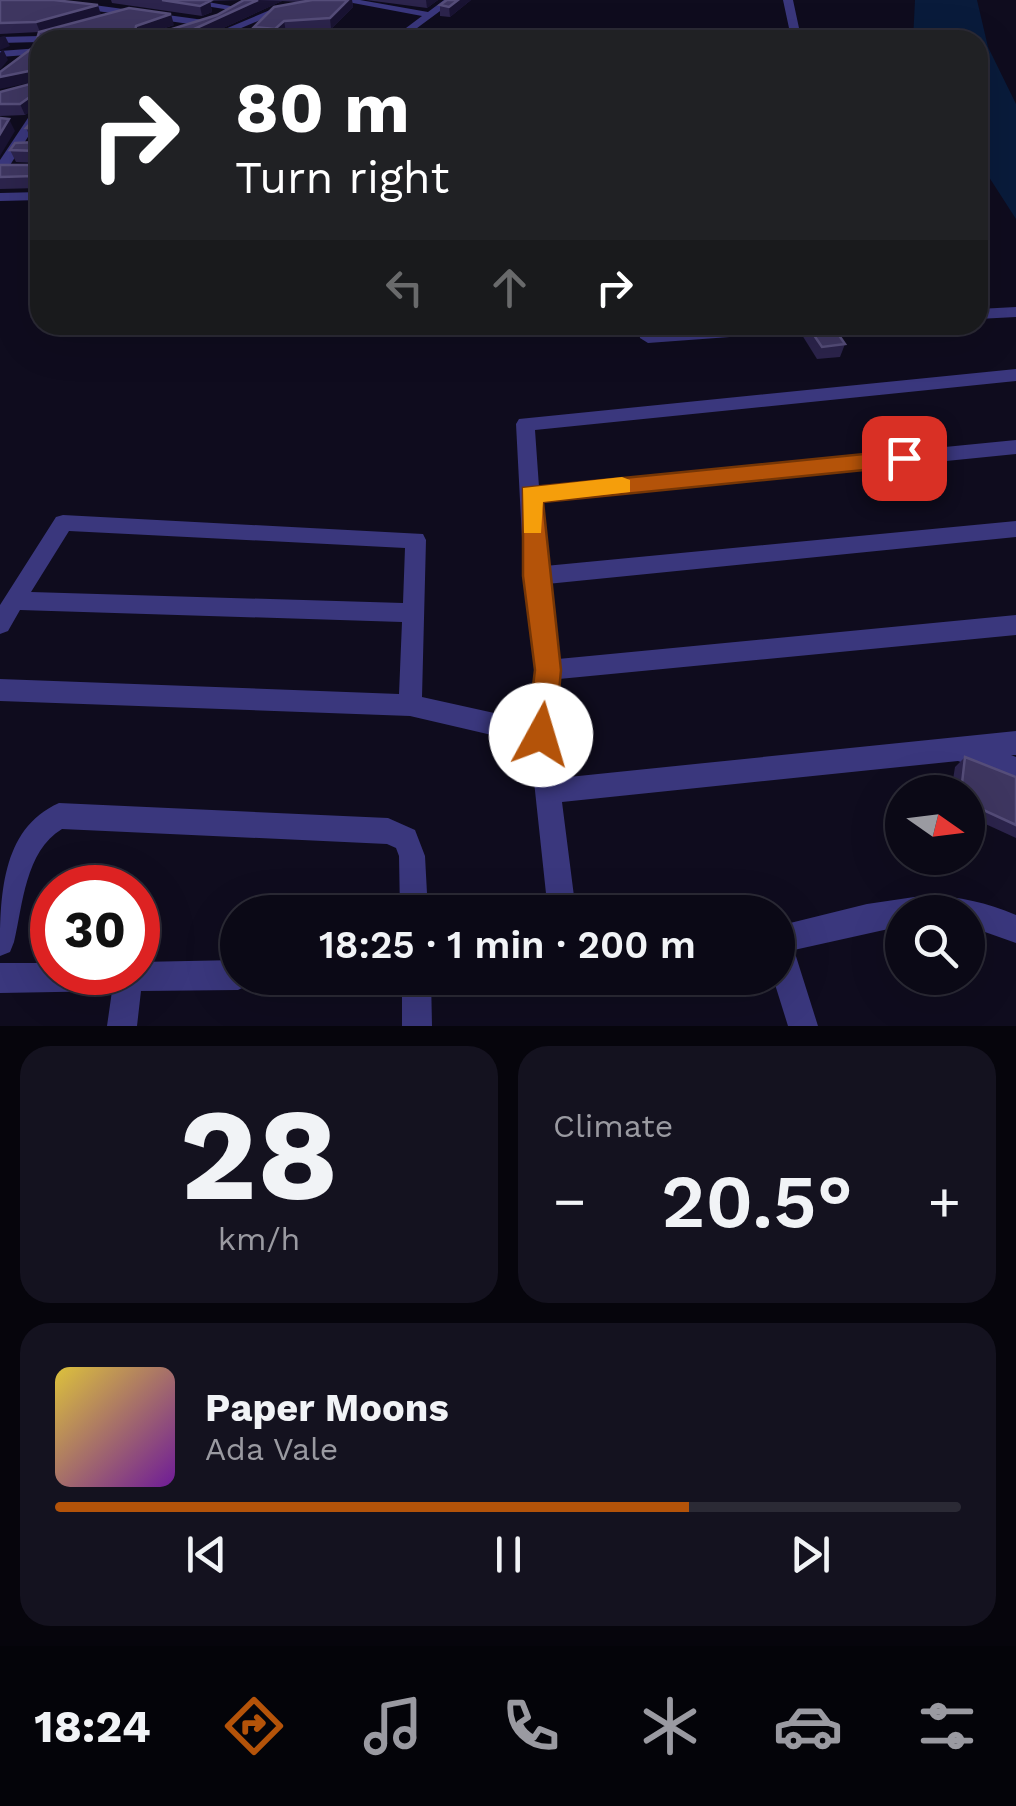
<!DOCTYPE html>
<meta charset="utf-8">
<style>
body{margin:0;font-family:"Work Sans",sans-serif;background:#14121f;color:#f1f3f6;height:100vh;display:flex;flex-direction:column;font-size:38px;white-space:nowrap}
*{box-sizing:border-box;margin:0}
p{font-size:32px;color:#9a9aa1}
.icon{flex:none;width:55px;height:55px;fill:none;stroke:currentColor;stroke-width:2;stroke-linecap:round;stroke-linejoin:round}
.map{position:relative;height:1026px;overflow:hidden}
.drawer{display:flex;flex-direction:column;gap:20px;padding:20px;background:#06050c;flex:1}
.drawer>*{flex:none}
.guide{position:absolute;left:30px;top:30px;width:958px;height:305px;border-radius:30px;box-shadow:0 10px 40px #0002,0 0 0 2px #2b2a35;background:#202124;color:#fff;overflow:hidden}
.needle{width:65px;rotate:104deg}
.fabs{position:absolute;left:885px;top:775px;display:grid;gap:20px}
.fabs a{display:grid;place-items:center;width:100px;height:100px;border-radius:50%;background:#0b0916;box-shadow:0 10px 40px #0002,0 0 0 2px #2b2a35;font-size:50px}
.speed{position:absolute;left:30px;top:865px;display:flex;gap:20px;font-size:50px;font-weight:700;text-align:center}
.speed>*{display:grid;place-content:center;width:130px;height:130px;border-radius:50%;background:#0b0916;box-shadow:0 10px 40px #0002,0 0 0 2px #2b2a35;line-height:1}
.speed .limit{border:15px solid #d22;background:#fff;color:#111}
.pin{position:absolute;display:grid;place-items:center;width:85px;height:85px;color:#fff;margin:-42px;border-radius:20px;box-shadow:0 5px 15px #0006}
.me{position:absolute;width:110px;margin:-55px;rotate:6deg;stroke-linejoin:round;filter:drop-shadow(0 0 8px #0008)}
.turn{display:flex;align-items:center;gap:35px;height:210px;padding:0 40px;font-size:45px}
.turn .icon{width:130px;height:130px;stroke-width:2.5}
.turn b{display:block;font-size:70px;line-height:85px}
.lanes{display:flex;align-items:center;height:95px;padding:0 40px;background:#0003;justify-content:center;gap:50px;direction:ltr}
.lanes .off{opacity:.35}
.big{font-size:75px;font-weight:600;line-height:1.1}
.drawer .tile{flex:1;display:flex;flex-direction:column;justify-content:center;gap:15px;min-width:0;padding:0 35px;border-radius:30px;background:#14121f}
.drawer .dial{align-items:center;gap:0}
.dial b{font-size:130px;line-height:1}
.song{display:flex;align-items:center;gap:30px}
.cover{width:120px;height:120px;border-radius:15px;background:linear-gradient(135deg,hsl(50 70% 55%),hsl(280 70% 35%))}
.played{height:10px;border-radius:5px;background:linear-gradient(90deg,#b45309 70%,#2b2a35 70%)}
.keys{display:flex;justify-content:space-around;direction:ltr}
.heat{display:flex;justify-content:space-between;align-items:center;font-size:55px;direction:ltr}
.drawer .tiles{flex:1;display:grid;gap:20px;grid-template-columns:1fr 1fr}
.tile:last-child{grid-column:span 2}
.trip{position:absolute;left:220px;top:895px;width:575px;height:100px;border-radius:50px;background:#0b0916;box-shadow:0 10px 40px #0002,0 0 0 2px #2b2a35;font-weight:600;line-height:100px;text-align:center}
.tabs{display:flex;height:160px;justify-content:space-around;align-items:center;background:#040409;color:#9a9aa1}
.tabs .icon{width:70px;height:70px}
.tabs .current{color:#b45309}
.tabs b{font-size:45px;color:#f1f3f6}
.map>svg:first-child{display:block}
.water{fill:#091b3b}
.lines{fill:none;stroke-linecap:round;stroke-linejoin:round}
.minor{fill:#3a377d;fill-rule:evenodd}
.wall{fill:#2c244c}
.shaded-wall{fill:#191332}
.building{fill:#3e3660;stroke:#554d79;stroke-width:2.5}
.route{fill:#b45309;stroke:#753606;stroke-width:2.5}
.slow{fill:#f59e0b}
</style>
<div class="map">
<svg width="1016" height="1026" viewBox="0 0 1016 1026">
<rect width="100%" height="100%" fill="#0f0c1e"/>
<path class="water" d="M915,0H977L988,47L1016,104V219L978,160V40H913Z"/>
<g class="lines">
<g class="minor">
<path d="M167,0H196L242,8L237,11Z"/>
<path d="M337,0H360L428,12L444,0H455L409,34L281,40L286,36L406,28L422,16Z"/>
<path d="M783,0H793L799,28L796,40H786L789,28Z"/>
<path d="M72,2L204,20L209,23L204,26L68,7Z"/>
<path d="M282,5L291,7L213,40H199Z"/>
<path d="M62,30L66,31V35L40,42L0,43V37L40,36Z"/>
<path d="M40,48V54L0,57V51Z"/>
<path d="M40,105V118L5,173L0,174V160L36,106Z"/>
<path d="M40,192V200L0,201V193Z"/>
<path d="M1016,307V317L978,319V309Z"/>
<path d="M638,325H654L655,332L753,325H832L824,330L648,343L640,338Z"/>
<path d="M1016,369V381L535,430L539,487L1016,440V454L540,502L545,566L1016,521V537L547,584L558,659L1016,615V635L559,679L553,735L559,778L1016,731V755H1011L1016,757V781L958,761L562,802L576,912H548L530,744L410,716L0,701V679L399,694L402,622L20,610L8,631L0,634V605L56,517L63,515L423,534L426,540L422,697L530,721L536,670L524,576L516,424L519,419ZM69,531L405,548L403,603L31,592Z"/>
<path d="M59,803L388,818L415,830L425,856L428,912H400L399,856L396,848L387,844L62,829C25,851 23,905 14,942L10,952L0,956C0,899 0,829 59,803Z"/>
<path d="M928,895C960,897 986,902 1016,915V943L968,926V912H902V926L794,950L818,1026H788L773,978H778V926L867,904Z"/>
<path d="M238,960V978H252L248,985L238,990L141,991L137,1026H107L112,991L0,993V963H52V972H138V962Z"/>
<path d="M402,978H431L432,1026H402Z"/>
</g>
</g>
<g class="wall">
<path d="M0,0L174,25L159,30H169L217,15L244,0H352L353,7L331,29L286,32L277,40L257,38L254,27L299,2L282,1L197,40H40V188L0,189V165H37V163L16,162L10,150L37,142V140L31,139L26,128L39,114L38,106L25,115L0,116V92L38,82L35,46L39,32L0,34Z"/>
<path d="M111,0H241L208,1H210L212,12L202,16L112,3Z"/>
<path d="M366,0H438L427,8Z"/>
<path d="M471,0L450,17L440,16V5Z"/>
<path d="M805,325H832L845,344L840,357L817,359L802,335Z"/>
<path d="M965,757L1016,777V838L968,816V792H951L955,767Z"/>
</g>
<g class="shaded-wall">
<path d="M258,0L282,1L197,40H159Z"/>
<path d="M348,0H352L353,7L331,29L330,18Z"/>
<path d="M426,0H438L427,8Z"/>
<path d="M458,0H471L450,17L449,7Z"/>
<path d="M210,1L212,12L202,16L200,6Z"/>
<path d="M98,5L101,15L40,32L36,22Z"/>
<path d="M171,14L174,25L140,36L135,32L136,26Z"/>
<path d="M284,21L286,32L277,40L275,29Z"/>
<path d="M5,36L10,46L0,50V37Z"/>
<path d="M3,49L8,60L0,70V53Z"/>
<path d="M34,70L39,81L0,89V77Z"/>
<path d="M38,91L40,104L25,115L20,104Z"/>
<path d="M9,119L15,131L0,156V134Z"/>
</g>
<g class="building">
<path d="M0,0H54L98,5L36,22L0,23Z"/>
<path d="M162,0H205L210,1L200,6Z"/>
<path d="M244,0H258L192,30L159,40H40V182H38L34,176L0,177V165H37V151L10,150L15,143L37,142V129L26,128L39,114L38,91L20,104H0V92L38,82L34,70L0,77V72L35,46L39,32L129,8L171,14L136,26L135,32L169,30L217,15Z"/>
<path d="M312,0H348L330,18L284,21L275,29L254,27L274,7Z"/>
<path d="M447,0H458L449,7L440,5Z"/>
<path d="M0,118L9,119L0,134Z"/>
<path d="M807,325H832L845,344L822,347Z"/>
<path d="M965,757L1016,777V825L968,803V792H961Z"/>
</g>
<path class="route" d="M904,450L915,458L904,466L543,502L561,670L555,735L551,744L541,748L531,744L527,735L535,670L523,576V488Z"/>
<path class="slow" d="M622,477L630,480V492L543,502L541,533H524L523,488Z"/>
</svg>
<div class="fabs">
<a><svg class="needle" viewBox="-14 -14 28 28"><path d="M0-13l5 13h-10z" fill="#e53935"/><path d="M0 13l5-13h-10z" fill="#9a9aa1"/></svg></a>
<a><svg class="icon" aria-label="search" viewBox="0 0 24 24"><circle cx="10" cy="10" r="6"/><path d="M15 15l6 6"/></svg></a>
</div>
<div class="speed"><div class="limit">30</div></div>
<div class="pin" style="left:904px;top:458px;background:#d93025"><svg class="icon" aria-label="arrive" viewBox="0 0 24 24"><path d="M6 21V4h12l-3 4 3 4H6"/></svg></div>
<svg class="me" style="left:541px;top:735px" viewBox="-20 -20 40 40"><circle r="19" fill="#fff"/><path d="M0-13L10 11 0 6-10 11z" fill="#b45309"/></svg>
<div class="trip">18:25 · 1 min · 200 m</div>
<div class="guide">
<div class="turn"><svg class="icon" aria-label="right" viewBox="0 0 24 24"><path d="M7 20v-9h11M14 6l5 5-5 5"/></svg><div><b>80 m</b>Turn right</div></div>
<div class="lanes"><svg class="icon off" aria-label="left" viewBox="0 0 24 24"><path d="M17 20v-9H6M10 6l-5 5 5 5"/></svg><svg class="icon off" aria-label="ahead" viewBox="0 0 24 24"><path d="M12 20V5M6 11l6-6 6 6"/></svg><svg class="icon" aria-label="right" viewBox="0 0 24 24"><path d="M7 20v-9h11M14 6l5 5-5 5"/></svg></div>
</div>
</div>
<section class="drawer">
<div class="tiles">
<div class="tile dial"><b>28</b><p>km/h</p></div>
<div class="tile"><p>Climate</p>
<div class="heat"><a>−</a><b class="big">20.5°</b><a>+</a></div>
</div>
<div class="tile">
<div class="song"><i class="cover"></i><div><b>Paper Moons</b><p>Ada Vale</p></div></div>
<div class="played"></div>
<div class="keys"><svg class="icon" aria-label="previous" viewBox="0 0 24 24"><path d="M18 5L8 12l10 7zM5 5v14"/></svg><svg class="icon" aria-label="pause" viewBox="0 0 24 24"><path d="M8 5v14M16 5v14"/></svg><svg class="icon" aria-label="next" viewBox="0 0 24 24"><path d="M6 5l10 7-10 7zM19 5v14"/></svg></div>
</div>
</div>
</section>
<nav class="tabs">
<b>18:24</b>
<svg class="icon current" aria-label="directions" viewBox="0 0 24 24"><path d="M12 3l9 9-9 9-9-9zM9 14v-3h6M13 9l2 2-2 2"/></svg>
<svg class="icon" aria-label="music" viewBox="0 0 24 24"><path d="M9 18V5l10-2v13"/><circle cx="6" cy="18" r="3"/><circle cx="16" cy="16" r="3"/></svg>
<svg class="icon" aria-label="phone" viewBox="0 0 24 24"><path d="M5 4h4l2 5-3 2q2 4 5 5l2-3 5 2v4C11 20 4 13 5 4z"/></svg>
<svg class="icon" aria-label="climate" viewBox="0 0 24 24"><path d="M12 3v18M4 7l16 10M4 17L20 7"/></svg>
<svg class="icon" aria-label="car" viewBox="0 0 24 24"><path d="M5 17H2v-5l4-1 3-4h7l3 4 3 1v5h-3M9 17h6M6 11h13"/><circle cx="7" cy="17" r="2"/><circle cx="17" cy="17" r="2"/></svg>
<svg class="icon" aria-label="filters" viewBox="0 0 24 24"><path d="M4 7h16M4 17h16"/><circle cx="9" cy="7" r="2"/><circle cx="15" cy="17" r="2"/></svg>
</nav>
